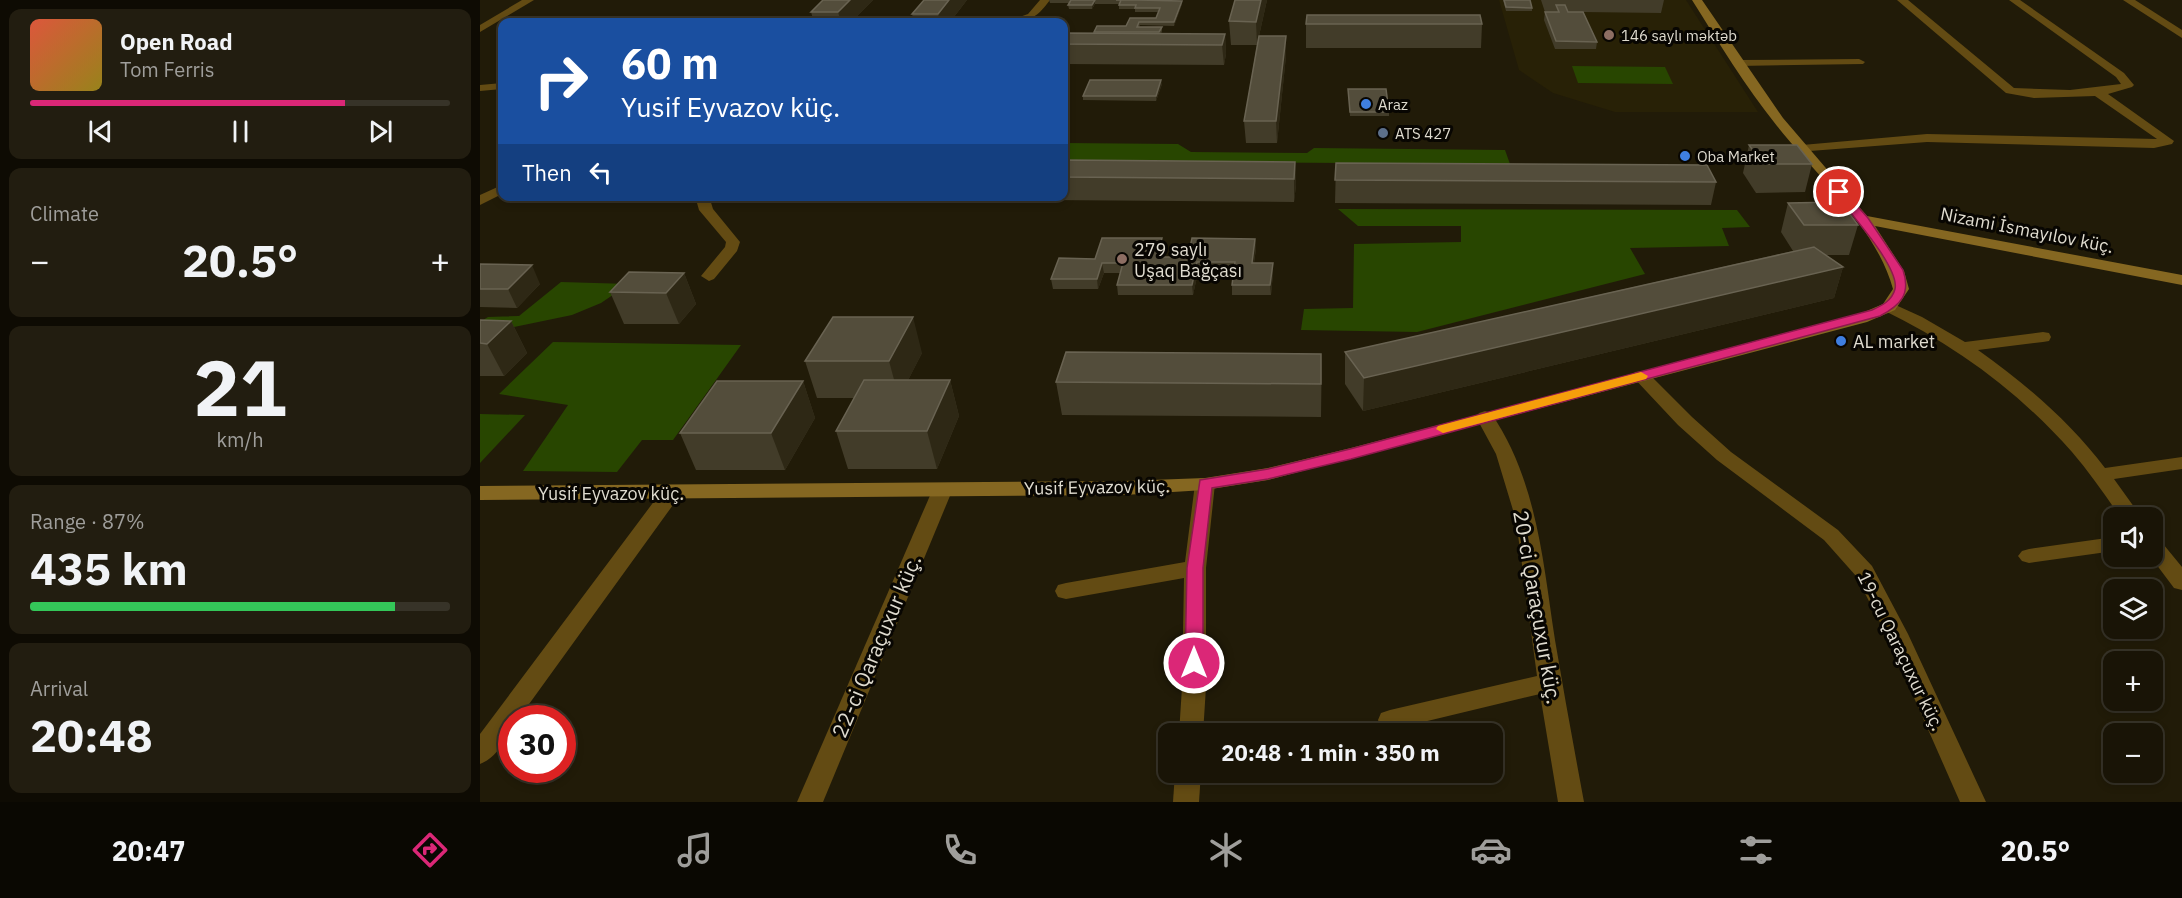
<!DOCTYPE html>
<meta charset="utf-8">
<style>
body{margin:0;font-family:"IBM Plex Sans",sans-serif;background:#221d10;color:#f1f3f6;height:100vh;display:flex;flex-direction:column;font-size:22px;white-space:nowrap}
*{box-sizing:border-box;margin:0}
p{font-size:20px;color:#9f9e9b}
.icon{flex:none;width:33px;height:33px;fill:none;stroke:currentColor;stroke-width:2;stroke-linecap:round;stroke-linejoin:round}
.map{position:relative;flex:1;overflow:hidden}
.side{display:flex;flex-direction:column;gap:9px;padding:9px;background:#0e0b03;width:480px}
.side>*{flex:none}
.hud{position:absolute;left:18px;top:18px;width:570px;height:183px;border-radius:12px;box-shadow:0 3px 9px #0003,0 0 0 2px #373328;background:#1a4fa0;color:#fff;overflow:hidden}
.fabs{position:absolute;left:1623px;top:507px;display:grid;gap:12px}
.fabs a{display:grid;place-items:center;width:60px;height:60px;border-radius:12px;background:#191406;box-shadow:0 3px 9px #0003,0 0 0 2px #373328;font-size:30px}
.speed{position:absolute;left:18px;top:705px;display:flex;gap:12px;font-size:30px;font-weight:700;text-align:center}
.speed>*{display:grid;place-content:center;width:78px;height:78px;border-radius:50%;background:#191406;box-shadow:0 3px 9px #0003,0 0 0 2px #373328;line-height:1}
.speed .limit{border:9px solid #d22;background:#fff;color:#111}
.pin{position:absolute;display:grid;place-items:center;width:51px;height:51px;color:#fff;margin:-26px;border:3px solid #fff;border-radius:50%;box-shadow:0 2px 6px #0007}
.me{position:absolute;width:66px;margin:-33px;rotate:0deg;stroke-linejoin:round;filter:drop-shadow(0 0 4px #0008)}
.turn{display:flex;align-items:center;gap:21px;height:126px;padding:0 24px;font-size:27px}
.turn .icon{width:78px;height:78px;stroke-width:2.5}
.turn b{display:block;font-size:42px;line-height:51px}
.then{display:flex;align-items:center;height:57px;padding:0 24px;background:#0003;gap:12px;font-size:22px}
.big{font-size:45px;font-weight:700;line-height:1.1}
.side .widget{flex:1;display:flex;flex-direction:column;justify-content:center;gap:9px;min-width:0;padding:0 21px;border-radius:12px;background:#221d10}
.side .dial{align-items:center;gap:0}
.dial b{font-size:78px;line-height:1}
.song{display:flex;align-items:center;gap:18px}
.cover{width:72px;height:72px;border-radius:9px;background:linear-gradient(135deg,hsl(10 70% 55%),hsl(50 70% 35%))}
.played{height:6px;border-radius:3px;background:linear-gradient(90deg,#db2777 75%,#373328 75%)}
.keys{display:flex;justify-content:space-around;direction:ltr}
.heat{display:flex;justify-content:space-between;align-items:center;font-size:33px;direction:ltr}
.charge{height:9px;border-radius:4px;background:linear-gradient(90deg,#34c759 87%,#373328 0)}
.trip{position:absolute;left:678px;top:723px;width:345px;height:60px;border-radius:12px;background:#191406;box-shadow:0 3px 9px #0003,0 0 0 2px #373328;font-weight:700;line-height:60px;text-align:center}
.tabs{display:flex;height:96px;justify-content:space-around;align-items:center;background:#0a0802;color:#9f9e9b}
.tabs .icon{width:42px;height:42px}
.tabs .active{color:#db2777}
.tabs b{font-size:27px;color:#f1f3f6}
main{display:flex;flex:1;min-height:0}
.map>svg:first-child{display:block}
.built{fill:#282106}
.green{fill:#284600}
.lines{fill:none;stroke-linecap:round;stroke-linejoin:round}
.street{fill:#634b13;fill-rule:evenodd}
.secondary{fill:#856721;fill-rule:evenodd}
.wall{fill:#423c29}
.shaded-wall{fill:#2e2815}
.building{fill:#534d3b;stroke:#696352;stroke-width:1.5}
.route{fill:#db2777;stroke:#8e194d;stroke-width:1.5}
.slow{fill:#f59e0b}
.education-dot{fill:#8d6e63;stroke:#080602;stroke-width:2}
.shop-dot{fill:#3f7fe0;stroke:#080602;stroke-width:2}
.service-dot{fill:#5c6f8a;stroke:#080602;stroke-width:2}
.labels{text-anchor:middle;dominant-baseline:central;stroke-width:6;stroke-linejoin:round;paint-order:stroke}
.far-poi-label{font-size:15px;fill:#dfdbcf;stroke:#080602;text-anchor:start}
.street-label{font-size:18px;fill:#dfdbcf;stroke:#080602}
.poi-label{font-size:18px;fill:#dfdbcf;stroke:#080602;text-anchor:start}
.near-street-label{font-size:21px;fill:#dfdbcf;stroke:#080602}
</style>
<main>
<section class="side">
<div class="widget">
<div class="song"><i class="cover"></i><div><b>Open Road</b><p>Tom Ferris</p></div></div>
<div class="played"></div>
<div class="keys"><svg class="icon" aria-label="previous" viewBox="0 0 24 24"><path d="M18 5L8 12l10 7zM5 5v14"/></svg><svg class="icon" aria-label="pause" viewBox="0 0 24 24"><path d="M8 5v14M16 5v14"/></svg><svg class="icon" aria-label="next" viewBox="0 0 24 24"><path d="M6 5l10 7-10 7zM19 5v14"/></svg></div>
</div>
<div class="widget"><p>Climate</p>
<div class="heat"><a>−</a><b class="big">20.5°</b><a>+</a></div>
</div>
<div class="widget dial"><b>21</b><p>km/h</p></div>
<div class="widget"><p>Range · 87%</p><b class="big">435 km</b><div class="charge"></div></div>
<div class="widget"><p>Arrival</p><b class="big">20:48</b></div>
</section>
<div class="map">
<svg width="1702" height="802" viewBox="0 0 1702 802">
<rect width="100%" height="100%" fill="#211b08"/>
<path class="built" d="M1019,0H1206L1278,112H1135L1073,93L1039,70Z"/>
<g class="green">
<path d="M1092,66L1185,67L1193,84L1098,83Z"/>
<path d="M584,143L698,144L711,152L827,153L834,148L1025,150L1030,164L584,161Z"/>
<path d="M858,209L1257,210L1270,227L1242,228L1249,246L1150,248L1165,274L937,332L821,330L824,309L873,308L874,244L981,242V226H878Z"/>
<path d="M81,282L149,284L121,303L92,315L0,334V322L8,317L39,316Z"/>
<path d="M73,342L261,345L193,440H162L137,472L43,471L88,405L19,394Z"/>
<path d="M0,414L45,415L0,463Z"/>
</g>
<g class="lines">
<g class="street">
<path d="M42,0H54L0,32V25Z"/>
<path d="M560,0H570C558,16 551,22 530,22L531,20L548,14Z"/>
<path d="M1417,0H1428L1534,88L1590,90L1641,84L1636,77L1529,0H1540L1644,73L1654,85L1652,87L1628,94L1694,141L1692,144L1674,148L1447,142L1317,152L1316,149L1317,146L1322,145L1447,134L1677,139L1615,96L1554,98L1526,93Z"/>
<path d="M1643,0H1655L1702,30V38Z"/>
<path d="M1379,59L1385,62L1383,64L1258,66L1252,63L1258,60Z"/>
<path d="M22,83V89L0,91V85Z"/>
<path d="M22,185V194L0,205V195Z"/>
<path d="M215,196H229L233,209L260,242L257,251L234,279L229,281L221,276L245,247L246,242L219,210Z"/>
<path d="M1409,302L1442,317L1485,342L1563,332L1569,333L1571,337L1569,341L1563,342L1498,350C1546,384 1590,422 1625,468L1702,457V469L1634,479L1662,518H1641C1625,495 1610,473 1592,452C1539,392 1475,345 1403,310L1401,307Z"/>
<path d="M1161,371L1167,372L1212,417L1251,452L1358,530L1392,566L1428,634L1506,802H1480L1406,634L1376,576L1344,540L1237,460L1198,425L1152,376L1155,372Z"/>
<path d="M1005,411L1011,413C1057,480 1063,562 1075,640C1084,694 1094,748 1104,802H1078L1060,694L910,730L901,727L898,720L901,713L910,710L1057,676L1036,520L1016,454L996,417L999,413Z"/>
<path d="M725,478L732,479L735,484L726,568V687L723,734H699L702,687L704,578L586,599L578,597L575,591L578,585L586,583L705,562L715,484L718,479Z"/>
<path d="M462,484L469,486L472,491L343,802H317L452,491L455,486Z"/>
<path d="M191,486L198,488L201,493L198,498L39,718H32C32,735 16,758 0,764V734L184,488Z"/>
<path d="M1634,537V551L1549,563L1542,561L1538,556L1542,551L1549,549Z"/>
<path d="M1672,537L1679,539L1702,567V590L1694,588L1670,556H1672Z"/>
<path d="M695,772H721L719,802H693Z"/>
</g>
<path class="secondary" d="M1212,0H1222L1303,118L1387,216L1702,275V285L1395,226L1424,271L1429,289L1415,310L1387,322L788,480L725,490L644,495L0,500V486L644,481L725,478L788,468L871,448L1375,316L1403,304L1413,289C1396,227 1336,175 1297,126C1265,86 1239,43 1212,0Z"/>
</g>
<g class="wall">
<path d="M343,0H393L371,22H334L331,12Z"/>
<path d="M487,0L470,22H434L432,14Z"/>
<path d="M569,0H659L702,4L694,26L660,25L659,27H682V31L681,34H745L746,54L744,65L584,64V33H614V32L646,26L650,18H676L678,12H655V9H639V4H615L612,9H589L588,5L589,3H570Z"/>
<path d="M755,0H787L779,36L806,56L797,143H766L764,121L777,45H751L749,21Z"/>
<path d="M1023,0H1050L1052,8V11H1026Z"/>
<path d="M1061,0H1184L1181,13L1103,12L1117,42L1116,49H1075L1064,20L1065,12Z"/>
<path d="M826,24H1002L1001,48H826Z"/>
<path d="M682,84L676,101L603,100V96Z"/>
<path d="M868,89L909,112V116H870Z"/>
<path d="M1269,145L1332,164L1325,192L1276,193L1263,173Z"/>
<path d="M584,160L815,162L816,185L814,202L446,199V196H584Z"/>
<path d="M856,163L1236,182L1231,205L855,203Z"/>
<path d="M1308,203L1378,225L1369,255H1346L1363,267L1354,298L883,411L865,384V352L1313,251L1301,232Z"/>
<path d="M775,239L776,249L774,263L793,273L791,295H752V285L754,272H718L713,295H638L637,285L640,273H624L618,289H573L571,279L615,259L683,248L680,257H708Z"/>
<path d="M0,264L60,284L37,308L0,307Z"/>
<path d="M204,273L216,304L199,324H144L130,292Z"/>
<path d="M0,320L31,321L47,353L24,376H0Z"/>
<path d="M442,353L428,380H470L479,416L457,469H368L356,431L374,398H337L325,361Z"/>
<path d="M841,354V417L582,415L576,382Z"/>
<path d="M323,381L335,418L305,470H216L200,433Z"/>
</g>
<g class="shaded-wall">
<path d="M370,0H393L371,22H361L358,12Z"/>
<path d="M469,0H487L470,22H460L458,14Z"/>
<path d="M615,0V4L612,9V5Z"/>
<path d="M781,0H787L777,45L776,22Z"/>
<path d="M702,1V4L694,26V22Z"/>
<path d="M745,34L746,54L744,65L742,45Z"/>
<path d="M806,36V56L797,143L796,121Z"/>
<path d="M681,80L682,84L676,101V96Z"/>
<path d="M815,162L816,185L814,202V179Z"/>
<path d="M682,238L683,248L678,267L677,257Z"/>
<path d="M775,239L776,249L772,273V263Z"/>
<path d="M717,262L718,272L713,295L712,285Z"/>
<path d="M622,263L624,273L618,289L617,279Z"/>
<path d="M793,263V273L791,295L790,285Z"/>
<path d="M52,265L60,284L37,308L28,289Z"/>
<path d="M1363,267L1354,298L883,411L884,378Z"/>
<path d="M204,273L216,304L199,324L186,293Z"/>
<path d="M433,317L442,353L419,398L409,361Z"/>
<path d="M31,321L47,353L24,376L7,344Z"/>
<path d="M841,354L842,387L841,417Z"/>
<path d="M470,380L479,416L457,469L447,431Z"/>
<path d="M323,381L335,418L305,470L291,433Z"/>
</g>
<g class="building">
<path d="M343,0H370L358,12H331Z"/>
<path d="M444,0H469L458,14H432Z"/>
<path d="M591,0H615L612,5H588Z"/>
<path d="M636,0H657L702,1L694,22H659L657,27H682L679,32H614L617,26H646L650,18H676L680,8H655L656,5H639L641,0Z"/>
<path d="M755,0H781L776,22L749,21Z"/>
<path d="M1024,0H1050L1052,8L1026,7Z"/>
<path d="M1076,5H1085L1088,12H1103L1117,42L1076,41L1065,12H1079Z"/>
<path d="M827,15H1000L1002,24H826Z"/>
<path d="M584,33L745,34L742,45L584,44Z"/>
<path d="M779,36H806L796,121H764Z"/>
<path d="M610,80H681L676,96H603Z"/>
<path d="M868,89H906L909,112H870Z"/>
<path d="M1269,145H1317L1332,164H1283Z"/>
<path d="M584,160L815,162L814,179L584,177Z"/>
<path d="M856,163L1227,165L1236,182L855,180Z"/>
<path d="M1361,202L1378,225H1324L1308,203Z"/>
<path d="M622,238H682L677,257H708L712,238L775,239L772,263H793L790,285H752L755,262H717L712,285H637L643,263H622L617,279H571L579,258L615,259Z"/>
<path d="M1334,247L1363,267L884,378L865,352Z"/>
<path d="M0,264L52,265L28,289H0Z"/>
<path d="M149,272L204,273L186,293L130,292Z"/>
<path d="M353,317H433L409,361H325Z"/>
<path d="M0,320L31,321L7,344L0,343Z"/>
<path d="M586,352L841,354V384L576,382Z"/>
<path d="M384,380H470L447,431H356Z"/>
<path d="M237,381H323L291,433H200Z"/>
</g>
<path class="route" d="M1359,189L1363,190L1388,218L1423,270C1431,294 1421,305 1400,316L871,459L788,479L732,488L723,568V663L721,668L714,670L708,668L705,663L707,568L720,480L788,469L870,449L1392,310C1401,306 1412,301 1415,289C1420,267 1368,211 1354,192Z"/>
<path class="slow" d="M1161,372L1168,376L1166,379L963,433L956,429L958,426Z"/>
<g class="education-dot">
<circle cx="1129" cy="35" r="6"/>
<circle cx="642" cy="259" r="6"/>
</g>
<g class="shop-dot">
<circle cx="886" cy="104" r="6"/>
<circle cx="1205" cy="156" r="6"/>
<circle cx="1361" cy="341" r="6"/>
</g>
<circle class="service-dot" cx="903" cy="133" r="6"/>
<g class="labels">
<g class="far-poi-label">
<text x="1141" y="35">146 saylı məktəb</text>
<text x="898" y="104">Araz</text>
<text x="915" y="133">ATS 427</text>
<text x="1217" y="156">Oba Market</text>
</g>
<g class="street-label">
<text transform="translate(1547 230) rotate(11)">Nizami İsmayılov küç.</text>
<text transform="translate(617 487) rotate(-1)">Yusif Eyvazov küç.</text>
<text x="131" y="493">Yusif Eyvazov küç.</text>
<text transform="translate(1421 651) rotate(64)">19-cu Qaraçuxur küç.</text>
</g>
<g class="poi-label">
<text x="654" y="249">279 saylı<tspan x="654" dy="21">Uşaq Bağçası</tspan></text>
<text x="1373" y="341">AL market</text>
</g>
<g class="near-street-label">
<text transform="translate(1058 607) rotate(80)">20-ci Qaraçuxur küç.</text>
<text transform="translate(396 646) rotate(-67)">22-ci Qaraçuxur küç.</text>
</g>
</g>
</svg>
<div class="fabs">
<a><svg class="icon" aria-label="sound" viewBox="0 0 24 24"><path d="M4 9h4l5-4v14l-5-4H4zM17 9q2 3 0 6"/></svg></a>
<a><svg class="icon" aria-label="layers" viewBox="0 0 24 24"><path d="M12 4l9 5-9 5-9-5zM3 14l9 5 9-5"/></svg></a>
<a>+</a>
<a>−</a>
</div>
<div class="speed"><div class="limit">30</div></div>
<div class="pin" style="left:1359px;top:192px;background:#d93025"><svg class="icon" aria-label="arrive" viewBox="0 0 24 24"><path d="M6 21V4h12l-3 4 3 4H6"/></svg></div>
<svg class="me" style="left:714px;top:663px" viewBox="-20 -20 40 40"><circle r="17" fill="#db2777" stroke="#fff" stroke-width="3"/><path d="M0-11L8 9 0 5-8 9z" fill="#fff"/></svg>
<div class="trip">20:48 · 1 min · 350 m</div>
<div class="hud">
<div class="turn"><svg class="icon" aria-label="right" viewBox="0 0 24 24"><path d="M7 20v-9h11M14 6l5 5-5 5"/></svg><div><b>60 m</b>Yusif Eyvazov küç.</div></div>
<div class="then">Then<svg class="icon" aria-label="left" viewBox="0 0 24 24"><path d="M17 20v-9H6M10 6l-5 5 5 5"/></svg></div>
</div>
</div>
</main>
<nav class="tabs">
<b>20:47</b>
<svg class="icon active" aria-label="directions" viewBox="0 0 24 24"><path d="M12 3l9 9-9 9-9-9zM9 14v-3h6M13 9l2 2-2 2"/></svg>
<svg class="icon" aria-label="music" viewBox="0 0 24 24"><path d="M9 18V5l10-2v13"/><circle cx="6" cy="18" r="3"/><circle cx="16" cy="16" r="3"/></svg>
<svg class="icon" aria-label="phone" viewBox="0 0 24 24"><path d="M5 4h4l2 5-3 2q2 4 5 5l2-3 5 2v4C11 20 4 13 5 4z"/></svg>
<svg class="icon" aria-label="climate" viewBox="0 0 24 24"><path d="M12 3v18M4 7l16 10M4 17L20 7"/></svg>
<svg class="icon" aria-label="car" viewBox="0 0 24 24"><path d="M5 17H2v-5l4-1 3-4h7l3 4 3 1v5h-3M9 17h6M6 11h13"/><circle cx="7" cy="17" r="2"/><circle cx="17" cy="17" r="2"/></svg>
<svg class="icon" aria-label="filters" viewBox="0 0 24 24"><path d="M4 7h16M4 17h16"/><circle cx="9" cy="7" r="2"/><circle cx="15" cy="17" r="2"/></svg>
<b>20.5°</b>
</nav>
